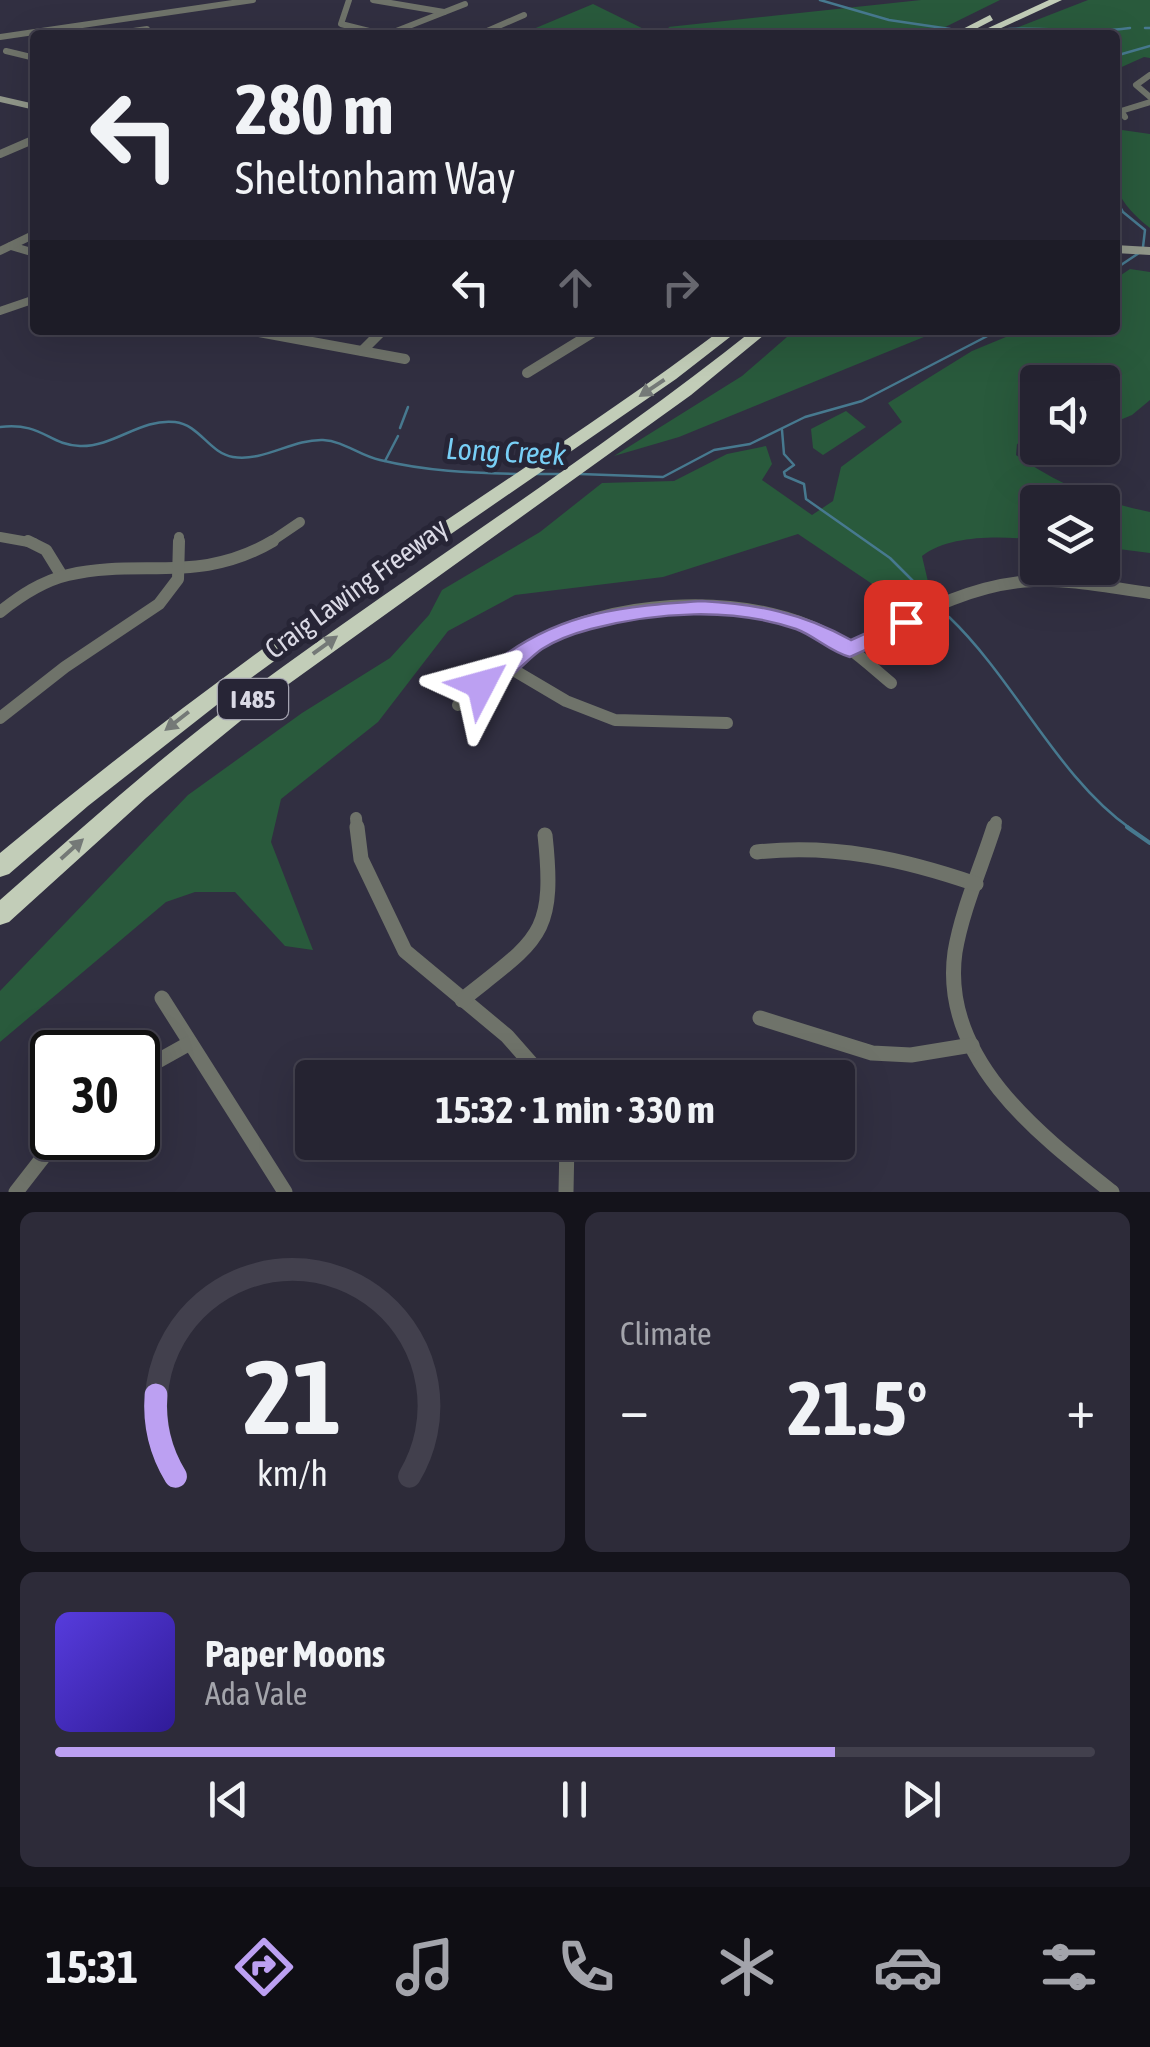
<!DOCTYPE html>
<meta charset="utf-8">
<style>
body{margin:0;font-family:"Asap Condensed",sans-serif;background:#2d2b39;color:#f1f3f6;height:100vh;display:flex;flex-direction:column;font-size:38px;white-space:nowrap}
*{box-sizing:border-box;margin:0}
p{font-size:32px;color:#a3a4ab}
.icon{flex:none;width:55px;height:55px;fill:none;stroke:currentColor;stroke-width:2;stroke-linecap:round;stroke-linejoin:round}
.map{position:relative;height:1192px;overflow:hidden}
.sheet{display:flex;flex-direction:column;gap:20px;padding:20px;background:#14131b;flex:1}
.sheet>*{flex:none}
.banner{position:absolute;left:30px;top:30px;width:1090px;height:305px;border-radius:10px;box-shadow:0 10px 40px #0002,0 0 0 2px #42404d;background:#252331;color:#f1f3f6;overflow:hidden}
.fabs{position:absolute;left:1020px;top:365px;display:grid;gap:20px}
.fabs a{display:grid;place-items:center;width:100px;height:100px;border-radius:10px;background:#252331;box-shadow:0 10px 40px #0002,0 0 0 2px #42404d;font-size:50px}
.speed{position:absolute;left:30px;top:1030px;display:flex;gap:20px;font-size:50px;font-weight:700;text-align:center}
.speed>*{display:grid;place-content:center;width:130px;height:130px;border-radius:50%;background:#252331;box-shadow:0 10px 40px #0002,0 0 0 2px #42404d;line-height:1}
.speed .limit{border:5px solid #111;border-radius:15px;background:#fff;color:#111}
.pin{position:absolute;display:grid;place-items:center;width:85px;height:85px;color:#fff;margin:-42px;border-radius:20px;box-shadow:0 5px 15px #0006}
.me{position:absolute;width:110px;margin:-55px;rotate:51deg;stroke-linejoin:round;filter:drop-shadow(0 0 8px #0008)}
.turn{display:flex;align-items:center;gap:35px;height:210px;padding:0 40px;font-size:45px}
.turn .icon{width:130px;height:130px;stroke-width:2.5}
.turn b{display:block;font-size:70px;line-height:85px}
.lanes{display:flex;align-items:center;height:95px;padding:0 40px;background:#0003;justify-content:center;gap:50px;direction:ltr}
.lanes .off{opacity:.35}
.big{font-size:75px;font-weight:700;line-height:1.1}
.sheet .card{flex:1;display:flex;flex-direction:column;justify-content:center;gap:15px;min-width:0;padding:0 35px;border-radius:15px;background:#2d2b39}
.sheet .dial{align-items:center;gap:0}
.dial svg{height:260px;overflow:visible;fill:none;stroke:#42404d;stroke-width:7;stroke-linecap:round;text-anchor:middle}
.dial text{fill:#f1f3f6;stroke:none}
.song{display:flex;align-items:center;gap:30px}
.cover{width:120px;height:120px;border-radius:15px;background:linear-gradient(135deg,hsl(250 70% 55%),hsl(250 70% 35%))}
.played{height:10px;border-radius:5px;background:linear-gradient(90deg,#bca0f2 75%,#42404d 75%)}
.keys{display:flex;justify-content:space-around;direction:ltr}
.heat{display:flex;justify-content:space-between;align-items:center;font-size:55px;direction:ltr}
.sheet .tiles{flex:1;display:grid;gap:20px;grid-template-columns:1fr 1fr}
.card:last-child{grid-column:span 2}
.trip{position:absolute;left:295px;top:1060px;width:560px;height:100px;border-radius:10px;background:#252331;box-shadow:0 10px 40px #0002,0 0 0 2px #42404d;font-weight:700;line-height:100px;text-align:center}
.dock{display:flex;height:160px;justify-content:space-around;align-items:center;background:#0f0e14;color:#a3a4ab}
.dock .icon{width:70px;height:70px}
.dock .active{color:#bca0f2}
.dock b{font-size:45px;color:#f1f3f6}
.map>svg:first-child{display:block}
.green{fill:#295a3c}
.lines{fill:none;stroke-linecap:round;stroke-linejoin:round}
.stream-far1{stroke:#47798f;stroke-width:2.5}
.stream{stroke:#47798f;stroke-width:4}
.street-far4{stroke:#6f736a;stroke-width:6}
.street-far3{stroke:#6f736a;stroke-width:8}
.street-far2{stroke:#6f736a;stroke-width:10}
.street-far1{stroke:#6f736a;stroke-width:12}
.street{stroke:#6f736a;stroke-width:15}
.secondary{fill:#91978a;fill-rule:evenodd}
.highway{fill:#c2cdb8;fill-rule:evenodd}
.oneway{fill:#747977}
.route{fill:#bca0f2;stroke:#7a689d;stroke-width:2.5}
.labels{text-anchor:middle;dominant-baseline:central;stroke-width:10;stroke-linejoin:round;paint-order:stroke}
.shield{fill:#272536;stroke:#a4a3b0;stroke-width:2.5}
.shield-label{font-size:25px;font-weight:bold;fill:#dad9e5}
.street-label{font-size:28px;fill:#dad9e5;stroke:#272536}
.water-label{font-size:30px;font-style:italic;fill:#78cff6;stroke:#272536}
</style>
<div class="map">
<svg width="1150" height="1192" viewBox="0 0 1150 1192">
<rect width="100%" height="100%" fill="#312f41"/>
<g class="green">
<path d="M921,0H1000L929,35H681L668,27Z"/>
<path d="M1088,0H1150V58L1144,57L1115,70V35H998Z"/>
<path d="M593,4L656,35H519Z"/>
<path d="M1115,129L1150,134V228C1107,193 1115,180 1115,129Z"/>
<path d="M1130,269L1150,272V400L1132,415L1103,427L1102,382H1038L1037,438L1017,444L1016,455C1058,484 1100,502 1150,512V553L1103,547L1102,502H1038L1037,540C1004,536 950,534 922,556L929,586L899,602L798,534L663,577L515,595L448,631L378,722L281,799L271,842L313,950L285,946L235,892H195L166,902L0,1042V991L188,795L302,713L390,658L429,615L442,590L540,532L602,483L674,481L727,454L766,446L772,464L762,480L812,515L833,501L841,467L902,422L888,403L972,351L1023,330H1115V279Z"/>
<path d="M795,330H941L679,437L614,456L742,376Z"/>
<path d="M846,411L866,427L823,455L813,448L811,429Z"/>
</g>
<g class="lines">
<g class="stream-far1">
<path d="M820,0L889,20L950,29"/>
<path d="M1145,28H1150"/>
<path d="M1009,29C1050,27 1089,34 1130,28"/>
<path d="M1115,56L1150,46"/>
<path d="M1115,198L1123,212L1145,230L1143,247"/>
<path d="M1115,269L1139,253"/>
<path d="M0,427C43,422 48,445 80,446C114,447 141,418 175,422C200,425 209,453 233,457C264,462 292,439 323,440C344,441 360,456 380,460C425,471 471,473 517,474"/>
<path d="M400,428L408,407"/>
<path d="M782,430L784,454L794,465L784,472L785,476L804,484L806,499L890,558L930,598"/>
<path d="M385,461L398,436"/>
<path d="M535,474H562"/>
<path d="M580,474L663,477L714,450L750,444L805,417L862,401L999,330"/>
<path d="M949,617C1015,680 1058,778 1131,829"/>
</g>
<path class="stream" d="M1127,827L1150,843"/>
<g class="street-far4">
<path d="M349,0L341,24L385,35"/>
<path d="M373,0L444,12"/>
<path d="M106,35L147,29"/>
<path d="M386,35L465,4"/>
<path d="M478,35L524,15"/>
<path d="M0,37L253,0"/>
<path d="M6,51L35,58"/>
<path d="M1150,75L1136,85L1150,97"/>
<path d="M1125,117L1121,111L1150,102"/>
<path d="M31,141L35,139"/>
</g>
<g class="street-far3">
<path d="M0,154L35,139"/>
<path d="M11,246L35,253"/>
<path d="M0,251L35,234"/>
<path d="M0,311L35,299"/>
</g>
<g class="street-far2">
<path d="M247,330L405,359"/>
<path d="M362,351L383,330"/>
<path d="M527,373L597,330"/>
<path d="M0,537L34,543"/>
<path d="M179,543V537"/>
<path d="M269,543L300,522"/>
</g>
<g class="street-far1">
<path d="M28,541L46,550L62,576"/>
<path d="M0,612C20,596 42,581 68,575C141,558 199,585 273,541"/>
<path d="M850,649C908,620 966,584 1033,581C1072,579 1111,588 1150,593"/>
<path d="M505,665L566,701L615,720L727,723"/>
<path d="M458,705C483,684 506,659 535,643C614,600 727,593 810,626C841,638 866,662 891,683"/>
<path d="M0,718L65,667L159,604L178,579L179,541"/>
<path d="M356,818L357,829"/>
<path d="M994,829L996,822"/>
</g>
<g class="street">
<path d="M357,827L361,859L405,951L507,1036L544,1078"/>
<path d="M994,827C981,868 962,910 955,952C940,1058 1038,1134 1112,1192"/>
<path d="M757,852C835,844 903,859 976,884"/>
<path d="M162,998L285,1192"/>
<path d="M462,1000C538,939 556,937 545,835"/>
<path d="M760,1018L872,1053L911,1055L972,1045"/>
<path d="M138,1072L190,1043"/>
<path d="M16,1192L58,1138"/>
<path d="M566,1192L567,1142"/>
</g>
<g class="secondary">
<path d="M0,96L35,104V110L0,102Z"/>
<path d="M1115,245L1150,247V255L1115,253Z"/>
</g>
<g class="highway">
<path d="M1049,0H1062L986,35H973Z"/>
<path d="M990,15L993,20L964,35H951Z"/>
<path d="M721,330H739L676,379L419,556L251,678L88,806L9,874L0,877V853C131,744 267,643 408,546C513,475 620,406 721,330Z"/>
<path d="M753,330H770L691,395L265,701L146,798L9,922L0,925V900C82,828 163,754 251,690C417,568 592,458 753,330Z"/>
</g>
</g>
<defs><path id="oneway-solid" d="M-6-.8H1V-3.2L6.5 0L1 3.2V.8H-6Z" transform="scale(2.5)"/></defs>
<g class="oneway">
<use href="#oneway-solid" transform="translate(652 388) rotate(146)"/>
<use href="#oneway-solid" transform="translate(325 645) rotate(-36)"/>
<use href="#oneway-solid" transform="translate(177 721) rotate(142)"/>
<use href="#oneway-solid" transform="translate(72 849) rotate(-42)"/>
</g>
<path class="route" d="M702,601C757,604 803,613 851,640L906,615L917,622L914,628L850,657C830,652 815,636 796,629C732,607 656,612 591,629C576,633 556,640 542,649C523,662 497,697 473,691L469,685C476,674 488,667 498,660C562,611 625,606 702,601Z"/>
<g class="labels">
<rect class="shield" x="218" y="679" width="70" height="40" rx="8"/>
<g class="shield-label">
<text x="253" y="699">I 485</text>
</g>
<g class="street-label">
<text transform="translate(356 588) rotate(-36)">Craig Lawing Freeway</text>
</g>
<g class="water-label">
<text transform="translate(506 451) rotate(3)">Long Creek</text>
</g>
</g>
</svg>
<div class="fabs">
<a><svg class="icon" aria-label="sound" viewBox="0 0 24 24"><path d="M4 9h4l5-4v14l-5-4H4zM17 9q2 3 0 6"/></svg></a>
<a><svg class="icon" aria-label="layers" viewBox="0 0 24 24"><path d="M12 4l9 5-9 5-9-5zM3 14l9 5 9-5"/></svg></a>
</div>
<div class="speed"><div class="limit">30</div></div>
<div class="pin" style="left:906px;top:622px;background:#d93025"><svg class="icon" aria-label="arrive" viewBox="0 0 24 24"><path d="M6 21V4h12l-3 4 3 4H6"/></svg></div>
<svg class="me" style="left:481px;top:685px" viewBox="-20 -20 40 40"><path d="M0-17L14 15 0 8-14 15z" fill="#bca0f2" stroke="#fff" stroke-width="4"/></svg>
<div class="trip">15:32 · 1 min · 330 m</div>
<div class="banner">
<div class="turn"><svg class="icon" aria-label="left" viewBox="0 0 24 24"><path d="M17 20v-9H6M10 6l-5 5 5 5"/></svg><div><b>280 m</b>Sheltonham Way</div></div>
<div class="lanes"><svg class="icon" aria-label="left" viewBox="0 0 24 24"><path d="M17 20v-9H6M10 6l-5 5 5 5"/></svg><svg class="icon off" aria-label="ahead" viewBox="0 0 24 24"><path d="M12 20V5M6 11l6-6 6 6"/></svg><svg class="icon off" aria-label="right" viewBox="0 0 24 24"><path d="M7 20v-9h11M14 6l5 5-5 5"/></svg></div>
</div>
</div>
<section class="sheet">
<div class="tiles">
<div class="card dial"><svg viewBox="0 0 100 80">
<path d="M14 69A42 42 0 1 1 86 69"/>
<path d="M14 69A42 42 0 0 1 8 44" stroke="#bca0f2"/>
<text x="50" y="56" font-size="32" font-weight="700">21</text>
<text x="50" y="72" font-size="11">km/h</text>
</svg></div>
<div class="card"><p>Climate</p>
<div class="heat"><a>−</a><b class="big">21.5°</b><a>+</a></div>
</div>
<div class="card">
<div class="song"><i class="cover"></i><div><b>Paper Moons</b><p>Ada Vale</p></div></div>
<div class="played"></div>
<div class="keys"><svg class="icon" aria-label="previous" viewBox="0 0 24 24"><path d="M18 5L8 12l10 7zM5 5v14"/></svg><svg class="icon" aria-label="pause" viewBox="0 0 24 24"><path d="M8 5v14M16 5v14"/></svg><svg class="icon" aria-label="next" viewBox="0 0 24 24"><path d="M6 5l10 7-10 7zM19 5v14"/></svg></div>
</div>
</div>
</section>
<nav class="dock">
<b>15:31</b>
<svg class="icon active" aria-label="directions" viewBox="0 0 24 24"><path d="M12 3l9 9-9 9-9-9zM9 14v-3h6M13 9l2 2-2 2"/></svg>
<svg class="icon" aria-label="music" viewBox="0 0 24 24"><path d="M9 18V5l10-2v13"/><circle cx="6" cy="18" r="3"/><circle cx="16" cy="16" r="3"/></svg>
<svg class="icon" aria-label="phone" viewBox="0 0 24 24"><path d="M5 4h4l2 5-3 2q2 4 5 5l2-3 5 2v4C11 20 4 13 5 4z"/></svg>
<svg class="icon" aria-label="climate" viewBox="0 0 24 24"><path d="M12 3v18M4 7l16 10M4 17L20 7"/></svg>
<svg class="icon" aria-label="car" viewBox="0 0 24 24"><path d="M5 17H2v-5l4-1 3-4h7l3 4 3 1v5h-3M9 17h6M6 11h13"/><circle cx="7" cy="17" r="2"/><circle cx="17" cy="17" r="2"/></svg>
<svg class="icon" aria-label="filters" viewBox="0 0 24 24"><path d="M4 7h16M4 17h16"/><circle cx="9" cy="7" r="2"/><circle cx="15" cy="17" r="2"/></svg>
</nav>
